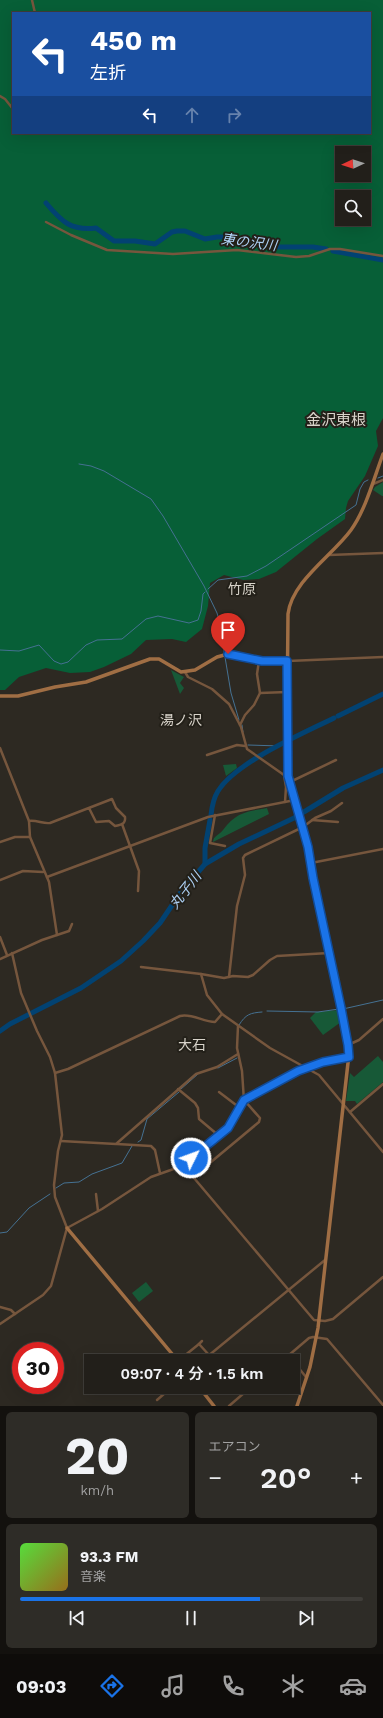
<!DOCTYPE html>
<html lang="ja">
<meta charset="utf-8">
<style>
body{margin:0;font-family:"Work Sans","Noto Sans JP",sans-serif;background:#2e2c27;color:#f1f3f6;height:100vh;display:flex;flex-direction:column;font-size:15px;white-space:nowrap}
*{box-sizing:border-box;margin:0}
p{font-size:13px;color:#a2a2a2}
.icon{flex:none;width:22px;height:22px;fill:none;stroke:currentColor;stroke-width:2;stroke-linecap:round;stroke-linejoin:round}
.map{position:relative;height:1406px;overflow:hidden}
.sheet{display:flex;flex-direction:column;gap:6px;padding:6px;background:#13110e;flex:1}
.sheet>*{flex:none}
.hud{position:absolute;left:12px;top:12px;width:359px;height:122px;border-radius:0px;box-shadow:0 4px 16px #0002,0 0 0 1px #3f3d39;background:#1a4fa0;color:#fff;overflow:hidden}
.needle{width:26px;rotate:266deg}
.tools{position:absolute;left:335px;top:146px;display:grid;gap:8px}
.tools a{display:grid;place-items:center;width:36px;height:36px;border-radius:0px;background:#221f1a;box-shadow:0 4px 16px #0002,0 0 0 1px #3f3d39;font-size:20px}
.speed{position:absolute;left:12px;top:1342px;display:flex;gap:8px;font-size:20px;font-weight:700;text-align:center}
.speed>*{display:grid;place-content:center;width:52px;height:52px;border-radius:50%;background:#221f1a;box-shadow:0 4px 16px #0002,0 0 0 1px #3f3d39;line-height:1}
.speed .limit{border:6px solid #d22;background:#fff;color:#111}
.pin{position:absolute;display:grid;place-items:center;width:34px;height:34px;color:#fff;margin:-41px -17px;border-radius:50% 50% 50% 0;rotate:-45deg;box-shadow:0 0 4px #0007}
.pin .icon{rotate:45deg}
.me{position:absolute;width:44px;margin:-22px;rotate:48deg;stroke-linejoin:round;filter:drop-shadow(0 0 3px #0008)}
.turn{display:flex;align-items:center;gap:14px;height:84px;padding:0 12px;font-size:18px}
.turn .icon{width:52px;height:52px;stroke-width:2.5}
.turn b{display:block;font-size:28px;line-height:34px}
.lanes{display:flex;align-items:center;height:38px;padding:0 12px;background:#0003;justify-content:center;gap:20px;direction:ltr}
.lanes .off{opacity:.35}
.big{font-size:30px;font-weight:600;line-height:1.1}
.sheet .widget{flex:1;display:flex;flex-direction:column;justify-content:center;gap:6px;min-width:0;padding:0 14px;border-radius:6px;background:#2e2c27}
.sheet .dial{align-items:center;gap:0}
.dial b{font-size:52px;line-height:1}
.song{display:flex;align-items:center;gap:12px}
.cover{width:48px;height:48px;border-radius:6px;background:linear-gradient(135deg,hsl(110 70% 55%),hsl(40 70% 35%))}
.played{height:4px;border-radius:2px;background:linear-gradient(90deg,#1a73e8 70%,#3f3d39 70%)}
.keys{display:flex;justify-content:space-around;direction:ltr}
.heat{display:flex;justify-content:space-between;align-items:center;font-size:22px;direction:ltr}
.sheet .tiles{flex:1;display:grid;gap:6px;grid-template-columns:1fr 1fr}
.widget:last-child{grid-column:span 2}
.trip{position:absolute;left:84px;top:1354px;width:216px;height:40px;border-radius:0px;background:#221f1a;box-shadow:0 4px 16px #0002,0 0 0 1px #3f3d39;font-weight:600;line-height:40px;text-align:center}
.menu{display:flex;height:64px;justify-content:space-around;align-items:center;background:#0e0c0a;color:#a2a2a2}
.menu .icon{width:28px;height:28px}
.menu .on{color:#1a73e8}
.menu b{font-size:18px;color:#f1f3f6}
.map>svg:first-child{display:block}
.green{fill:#175937}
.forest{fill:#075f37;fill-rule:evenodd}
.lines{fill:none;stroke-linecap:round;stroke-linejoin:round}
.stream{stroke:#457192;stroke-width:1}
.river{stroke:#024272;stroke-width:5}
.street{stroke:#76563d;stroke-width:2.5}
.secondary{stroke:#a06e44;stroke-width:3.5}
.route-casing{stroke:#114b97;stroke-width:10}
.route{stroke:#1a73e8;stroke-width:7}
.labels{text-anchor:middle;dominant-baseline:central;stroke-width:4;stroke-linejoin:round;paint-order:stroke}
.water-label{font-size:14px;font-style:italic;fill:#add0f4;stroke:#232019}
.neighbourhood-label{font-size:14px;fill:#d8d3ca;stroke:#232019}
.quarter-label{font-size:15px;fill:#d8d3ca;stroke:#232019}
</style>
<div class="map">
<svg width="383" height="1406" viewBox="0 0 383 1406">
<rect width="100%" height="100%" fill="#2d2922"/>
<g class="green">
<path d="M383,482V496H382L373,490L375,487Z"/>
<path d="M171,670L184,677L180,683L184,688L180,694Z"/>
<path d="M236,764L237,768L226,776L223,765Z"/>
<path d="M267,808L269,814L213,842C213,836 219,835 223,830C237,812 245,812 267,808Z"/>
<path d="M339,1010L341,1022L323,1035L310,1018L316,1012Z"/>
<path d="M378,1056L383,1062V1082L357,1104L355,1101H346L350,1073L354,1077Z"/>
<path d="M146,1282L153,1291L139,1302L132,1293Z"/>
</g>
<path class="forest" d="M0,0H383V418L376,431L378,446L365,476L348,501L346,508L345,519L317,539L276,572L259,579L243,580L224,575L210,583L208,606L202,629L186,642L172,639L146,640L131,654L104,667L90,672L70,673L46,668L19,677L5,690H0ZM13,13H370V133H13ZM342,153H364V175H342ZM342,197H364V219H342Z"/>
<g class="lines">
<g class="stream">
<path d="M79,464L91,466L104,471L151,499L163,516L204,586L217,613L224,638V652"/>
<path d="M378,478L383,476"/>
<path d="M208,589L218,580L247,576L266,566L356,505L360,489L364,482L368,480"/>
<path d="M0,650L19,651L39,645L54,661L61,664L68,662L86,645L97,640L122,639L146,619L158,616L189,623L198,620L201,611L203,594L205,592"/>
<path d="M225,657L231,693L239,720"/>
<path d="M242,725L243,732"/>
<path d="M248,745L280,746"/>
<path d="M343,1009L383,1000"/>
<path d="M267,1011L318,1012L339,1009"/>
<path d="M239,1025C246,1014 250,1013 262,1012"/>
<path d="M218,1068L237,1058"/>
<path d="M181,1089L198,1074"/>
<path d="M138,1142L141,1140L147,1119L179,1092"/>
<path d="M56,1188L64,1183L79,1182L92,1174L122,1163L132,1146"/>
<path d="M0,1233L7,1232L29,1208L50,1194"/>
</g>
<g class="river">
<path d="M46,203C62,222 71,231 96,228L114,241H135L155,244L172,232L177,231H185L205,239L217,237H225L241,244L248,243L273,247H313L326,249"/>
<path d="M333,251L383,260"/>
<path d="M338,716L383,694"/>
<path d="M211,815C212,806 213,799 218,791C236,762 302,734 334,718"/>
<path d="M205,864V848L210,820"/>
<path d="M0,1031L10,1024L81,988L121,961L143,941L160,923L181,892L205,864L239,844L294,818L343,788L383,770"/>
</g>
<g class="street">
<path d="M32,0L35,13"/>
<path d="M0,96L5,99L13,109"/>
<path d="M46,222L71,235L107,250L173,254L237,250L296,257L309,256L330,249H340L383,256"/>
<path d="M373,484L383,480"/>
<path d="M329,555L383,553"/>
<path d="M259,661L257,674L260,693"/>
<path d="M288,661L383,657"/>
<path d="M185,672L188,677L212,689L229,704L241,727L247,749L284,775L288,776"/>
<path d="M240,725L245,715L254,705L260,693L287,692"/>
<path d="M0,748L29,821L30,837L49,882L57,935"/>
<path d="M207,755L237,745L245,746"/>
<path d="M284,775L286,787L285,802"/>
<path d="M290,782L336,760"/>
<path d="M215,815L210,843L225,846"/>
<path d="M312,820L338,822"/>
<path d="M29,821C37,820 43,824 50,823L112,799L116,808L125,817C126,824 121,825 115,826L109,821L96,822L89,808"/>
<path d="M122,824L139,871L138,891"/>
<path d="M0,842L15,837H30"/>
<path d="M311,863L383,849"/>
<path d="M47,877L208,817L295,800"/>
<path d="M0,880L23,871L43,872"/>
<path d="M0,937L7,955"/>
<path d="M12,953L21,993L37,1031L50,1057L55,1073L62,1135L58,1151L54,1185L55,1197L67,1228"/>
<path d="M0,959L42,940L69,931L72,924"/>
<path d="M141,967L201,974L207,995L222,1014L270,1048L319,1075L383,1152"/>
<path d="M201,974L224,978L233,976L248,977L253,975L270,960L277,956L329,953"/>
<path d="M229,977L237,906L245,875L243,858L245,855L303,827L315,818L331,811L342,803"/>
<path d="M348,1045L359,1040L383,1019"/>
<path d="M55,1073L68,1069L180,1016C192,1013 203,1022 215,1022L222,1014"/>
<path d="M178,1089L195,1103L198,1108L199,1119L218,1135"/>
<path d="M219,1092L240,1108"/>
<path d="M350,1112L383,1084"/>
<path d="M61,1141L116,1144L196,1074L217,1067L238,1054"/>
<path d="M117,1144L151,1146L155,1150L160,1173"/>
<path d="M182,1166L194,1178L314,1320L325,1321L333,1319L383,1277"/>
<path d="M193,1177L259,1122L260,1118L244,1100C275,1081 312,1060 349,1057"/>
<path d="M96,1194L98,1211"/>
<path d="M0,1307L11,1310L15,1314"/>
<path d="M0,1324L43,1295L51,1286L67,1228L102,1209L151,1177L182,1166L228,1127L244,1101L242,1071L237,1048L238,1026"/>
<path d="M199,1344L202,1341"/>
<path d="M178,1361L199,1344L209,1355"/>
<path d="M202,1361L325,1260"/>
<path d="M282,1361L309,1338L313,1337L327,1339L383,1405"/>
<path d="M293,1361L306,1377"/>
<path d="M157,1400L172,1387"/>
<path d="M229,1406L251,1387"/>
</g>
<g class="secondary">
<path d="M0,696H18L55,687L86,682L150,659H159L181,672L195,670L217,657L228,654L262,661H287"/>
<path d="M67,1228L178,1361"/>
<path d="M199,1387L214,1406"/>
<path d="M297,1406L310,1367L318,1328L349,1054L341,1008L313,878L308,847L288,776L287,722L288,614C292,581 332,556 351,530C366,509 374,478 383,454"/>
</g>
</g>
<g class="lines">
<g class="route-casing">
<path id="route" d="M191,1158L228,1128L244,1100L298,1071L323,1062L349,1057L348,1045L341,1008L313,878L308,847L288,776L287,661H262L228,654"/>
</g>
<use href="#route" class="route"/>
</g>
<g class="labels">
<g class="water-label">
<text transform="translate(249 242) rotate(7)">東の沢川</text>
<text transform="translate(185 890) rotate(-52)">丸子川</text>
</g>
<g class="neighbourhood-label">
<text x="242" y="589">竹原</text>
<text x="181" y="720">湯ノ沢</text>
<text x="192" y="1045">大石</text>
</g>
<g class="quarter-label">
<text x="336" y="420">金沢東根</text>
</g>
</g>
</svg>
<div class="tools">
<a><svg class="needle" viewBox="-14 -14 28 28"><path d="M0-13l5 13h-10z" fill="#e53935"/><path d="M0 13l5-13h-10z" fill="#a2a2a2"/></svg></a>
<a><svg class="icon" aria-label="search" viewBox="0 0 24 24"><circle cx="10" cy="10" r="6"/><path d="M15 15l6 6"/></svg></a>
</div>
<div class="speed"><div class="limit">30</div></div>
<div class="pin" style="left:228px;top:654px;background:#d93025"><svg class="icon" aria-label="arrive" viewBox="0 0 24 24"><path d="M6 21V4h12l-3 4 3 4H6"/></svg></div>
<svg class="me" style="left:191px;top:1158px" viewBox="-20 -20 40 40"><circle r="17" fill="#1a73e8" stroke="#fff" stroke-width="3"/><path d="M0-11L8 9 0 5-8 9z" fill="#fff"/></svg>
<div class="trip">09:07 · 4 分 · 1.5 km</div>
<div class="hud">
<div class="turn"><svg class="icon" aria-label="left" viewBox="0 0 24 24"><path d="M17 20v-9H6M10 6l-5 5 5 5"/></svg><div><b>450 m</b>左折</div></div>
<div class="lanes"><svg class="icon" aria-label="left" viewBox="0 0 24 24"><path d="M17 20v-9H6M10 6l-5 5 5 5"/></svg><svg class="icon off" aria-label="ahead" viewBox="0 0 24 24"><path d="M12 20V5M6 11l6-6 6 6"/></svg><svg class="icon off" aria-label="right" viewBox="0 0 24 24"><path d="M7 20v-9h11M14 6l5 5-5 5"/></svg></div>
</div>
</div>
<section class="sheet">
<div class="tiles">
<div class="widget dial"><b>20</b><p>km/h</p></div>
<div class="widget"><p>エアコン</p>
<div class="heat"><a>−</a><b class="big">20°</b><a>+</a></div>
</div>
<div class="widget">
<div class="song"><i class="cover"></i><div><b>93.3 FM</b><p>音楽</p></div></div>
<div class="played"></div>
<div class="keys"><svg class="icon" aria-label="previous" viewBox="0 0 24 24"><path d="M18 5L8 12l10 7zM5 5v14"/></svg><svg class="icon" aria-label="pause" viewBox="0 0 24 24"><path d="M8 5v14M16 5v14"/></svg><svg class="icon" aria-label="next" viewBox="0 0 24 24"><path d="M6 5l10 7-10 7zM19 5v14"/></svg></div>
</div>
</div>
</section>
<nav class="menu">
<b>09:03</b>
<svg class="icon on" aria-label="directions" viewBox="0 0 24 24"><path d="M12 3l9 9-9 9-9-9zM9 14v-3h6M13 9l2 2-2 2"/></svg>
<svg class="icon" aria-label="music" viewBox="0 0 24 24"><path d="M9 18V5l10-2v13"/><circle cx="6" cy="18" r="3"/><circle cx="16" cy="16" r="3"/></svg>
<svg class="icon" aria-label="phone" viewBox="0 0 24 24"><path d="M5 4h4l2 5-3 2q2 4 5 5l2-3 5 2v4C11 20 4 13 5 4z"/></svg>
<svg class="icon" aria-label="climate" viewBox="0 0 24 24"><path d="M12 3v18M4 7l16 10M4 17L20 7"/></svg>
<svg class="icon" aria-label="car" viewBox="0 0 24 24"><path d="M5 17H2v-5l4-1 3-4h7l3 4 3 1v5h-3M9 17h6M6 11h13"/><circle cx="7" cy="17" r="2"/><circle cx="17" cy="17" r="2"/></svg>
</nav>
